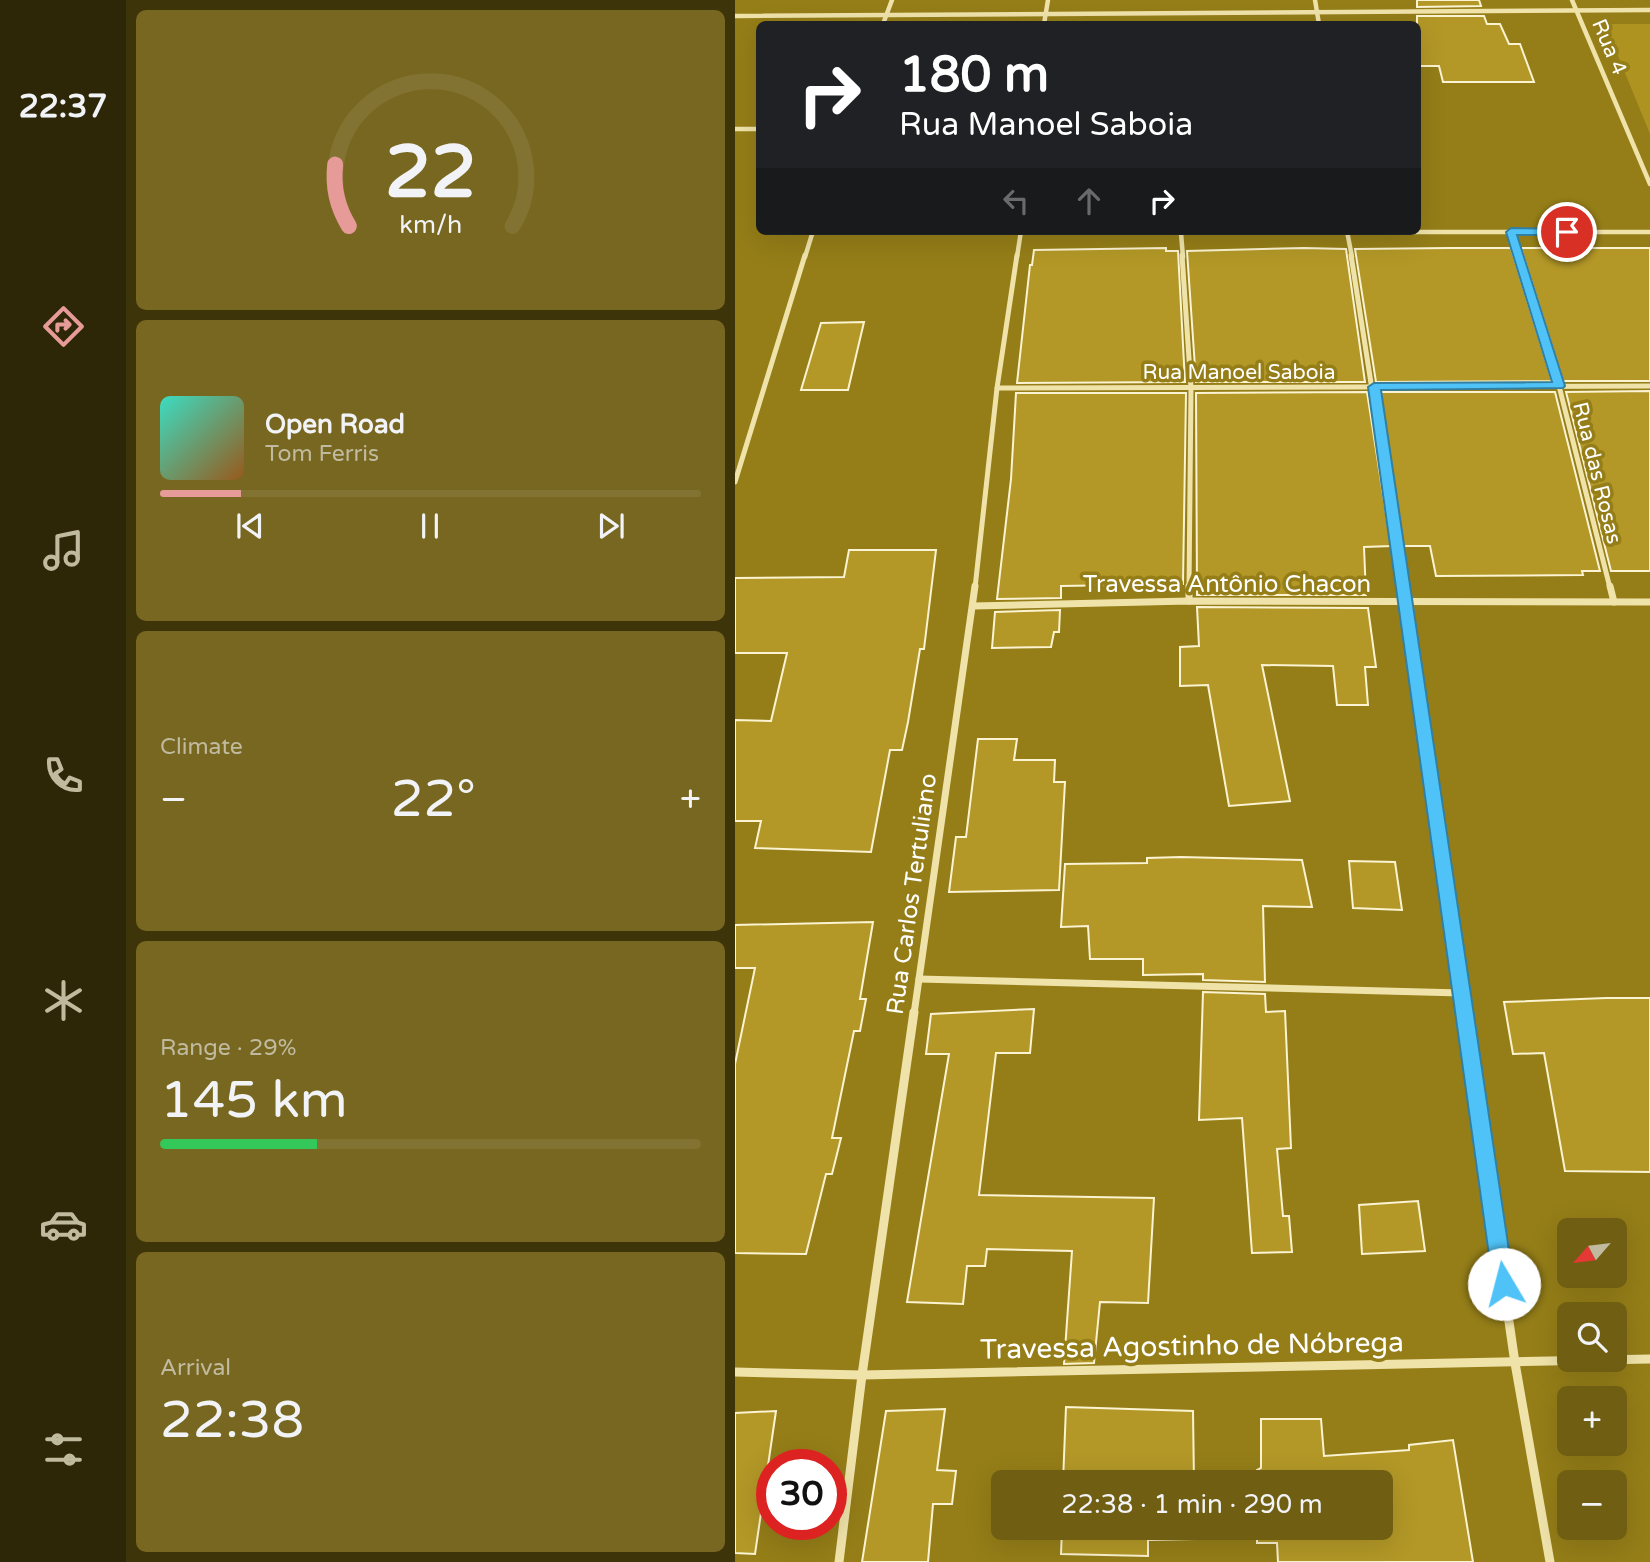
<!DOCTYPE html>
<meta charset="utf-8">
<style>
body{margin:0;font-family:"Varela Round",sans-serif;background:#786720;color:#f1f3f6;height:100vh;display:flex;flex-direction:column;font-size:26px;white-space:nowrap}
*{box-sizing:border-box;margin:0}
p{font-size:23px;color:#c0ba9f}
.icon{flex:none;width:38px;height:38px;fill:none;stroke:currentColor;stroke-width:2;stroke-linecap:round;stroke-linejoin:round}
.map{position:relative;flex:1;overflow:hidden}
.drawer{display:flex;flex-direction:column;gap:10px;padding:10px;background:#3e340a;width:609px}
.drawer>*{flex:none}
.guide{position:absolute;left:21px;top:21px;width:665px;height:214px;border-radius:10px;box-shadow:0 7px 28px #0002;background:#202124;color:#fff;overflow:hidden}
.needle{width:46px;rotate:242deg}
.fabs{position:absolute;left:822px;top:1218px;display:grid;gap:14px}
.fabs a{display:grid;place-items:center;width:70px;height:70px;border-radius:10px;background:#705e12;box-shadow:0 7px 28px #0002;font-size:35px}
.speed{position:absolute;left:21px;top:1449px;display:flex;gap:14px;font-size:35px;font-weight:700;text-align:center}
.speed>*{display:grid;place-content:center;width:91px;height:91px;border-radius:50%;background:#705e12;box-shadow:0 7px 28px #0002;line-height:1}
.speed .limit{border:10px solid #d22;background:#fff;color:#111}
.pin{position:absolute;display:grid;place-items:center;width:60px;height:60px;color:#fff;margin:-30px;border:4px solid #fff;border-radius:50%;box-shadow:0 2px 7px #0007}
.me{position:absolute;width:77px;margin:-38px;rotate:352deg;stroke-linejoin:round;filter:drop-shadow(0 0 5px #0008)}
.turn{display:flex;align-items:center;gap:24px;height:147px;padding:0 28px;font-size:32px}
.turn .icon{width:91px;height:91px;stroke-width:2.5}
.turn b{display:block;font-size:49px;line-height:60px}
.lanes{display:flex;align-items:center;height:66px;padding:0 28px;background:#0003;justify-content:center;gap:35px;direction:ltr}
.lanes .off{opacity:.35}
.big{font-size:52px;font-weight:600;line-height:1.1}
.drawer .tile{flex:1;display:flex;flex-direction:column;justify-content:center;gap:10px;min-width:0;padding:0 24px;border-radius:10px;background:#786720}
.drawer .dial{align-items:center;gap:0}
.dial svg{height:182px;overflow:visible;fill:none;stroke:#827332;stroke-width:7;stroke-linecap:round;text-anchor:middle}
.dial text{fill:#f1f3f6;stroke:none}
.song{display:flex;align-items:center;gap:21px}
.cover{width:84px;height:84px;border-radius:10px;background:linear-gradient(135deg,hsl(170 70% 55%),hsl(30 70% 35%))}
.played{height:7px;border-radius:4px;background:linear-gradient(90deg,#e69b98 15%,#827332 15%)}
.keys{display:flex;justify-content:space-around;direction:ltr}
.heat{display:flex;justify-content:space-between;align-items:center;font-size:38px;direction:ltr}
.charge{height:10px;border-radius:5px;background:linear-gradient(90deg,#34c759 29%,#827332 0)}
.trip{position:absolute;left:256px;top:1470px;width:402px;height:70px;border-radius:10px;background:#705e12;box-shadow:0 7px 28px #0002;font-weight:600;line-height:70px;text-align:center}
main{display:flex;flex:1;min-height:0}
.menu{display:flex;flex-direction:column;width:126px;justify-content:space-around;align-items:center;background:#2d2607;color:#c0ba9f}
.menu .icon{width:49px;height:49px}
.menu .selected{color:#e69b98}
.menu b{font-size:32px;color:#f1f3f6}
.map>svg:first-child{display:block}
.green{fill:#ae9321}
.building{fill:#b39827;stroke:#fbf3d1;stroke-width:2}
.lines{fill:none;stroke-linecap:round;stroke-linejoin:round}
.street-far3{stroke:#f0e3aa;stroke-width:4.5}
.street-far2{stroke:#f0e3aa;stroke-width:5}
.street-far1{stroke:#f0e3aa;stroke-width:7}
.street{stroke:#f0e3aa;stroke-width:9}
.route{fill:#4fc3f7;stroke:#337fa1;stroke-width:2}
.labels{text-anchor:middle;dominant-baseline:central;stroke-width:7;stroke-linejoin:round;paint-order:stroke}
.far-street-label{font-size:21px;fill:#fff;stroke:#957e18}
.street-label{font-size:24px;fill:#fff;stroke:#957e18}
.near-street-label{font-size:28px;fill:#fff;stroke:#957e18}
</style>
<main>
<nav class="menu">
<b>22:37</b>
<svg class="icon selected" aria-label="directions" viewBox="0 0 24 24"><path d="M12 3l9 9-9 9-9-9zM9 14v-3h6M13 9l2 2-2 2"/></svg>
<svg class="icon" aria-label="music" viewBox="0 0 24 24"><path d="M9 18V5l10-2v13"/><circle cx="6" cy="18" r="3"/><circle cx="16" cy="16" r="3"/></svg>
<svg class="icon" aria-label="phone" viewBox="0 0 24 24"><path d="M5 4h4l2 5-3 2q2 4 5 5l2-3 5 2v4C11 20 4 13 5 4z"/></svg>
<svg class="icon" aria-label="climate" viewBox="0 0 24 24"><path d="M12 3v18M4 7l16 10M4 17L20 7"/></svg>
<svg class="icon" aria-label="car" viewBox="0 0 24 24"><path d="M5 17H2v-5l4-1 3-4h7l3 4 3 1v5h-3M9 17h6M6 11h13"/><circle cx="7" cy="17" r="2"/><circle cx="17" cy="17" r="2"/></svg>
<svg class="icon" aria-label="filters" viewBox="0 0 24 24"><path d="M4 7h16M4 17h16"/><circle cx="9" cy="7" r="2"/><circle cx="15" cy="17" r="2"/></svg>
</nav>
<section class="drawer">
<div class="tile dial"><svg viewBox="0 0 100 80">
<path d="M14 69A42 42 0 1 1 86 69"/>
<path d="M14 69A42 42 0 0 1 8 42" stroke="#e69b98"/>
<text x="50" y="56" font-size="32" font-weight="700">22</text>
<text x="50" y="72" font-size="11">km/h</text>
</svg></div>
<div class="tile">
<div class="song"><i class="cover"></i><div><b>Open Road</b><p>Tom Ferris</p></div></div>
<div class="played"></div>
<div class="keys"><svg class="icon" aria-label="previous" viewBox="0 0 24 24"><path d="M18 5L8 12l10 7zM5 5v14"/></svg><svg class="icon" aria-label="pause" viewBox="0 0 24 24"><path d="M8 5v14M16 5v14"/></svg><svg class="icon" aria-label="next" viewBox="0 0 24 24"><path d="M6 5l10 7-10 7zM19 5v14"/></svg></div>
</div>
<div class="tile"><p>Climate</p>
<div class="heat"><a>−</a><b class="big">22°</b><a>+</a></div>
</div>
<div class="tile"><p>Range · 29%</p><b class="big">145 km</b><div class="charge"></div></div>
<div class="tile"><p>Arrival</p><b class="big">22:38</b></div>
</section>
<div class="map">
<svg width="915" height="1562" viewBox="0 0 915 1562">
<rect width="100%" height="100%" fill="#957e18"/>
<path class="green" d="M870,24H915V134Z"/>
<g class="building">
<path d="M682,0H744L746,6L682,7Z"/>
<path d="M682,16H749L752,24H765L774,44H785L799,82H708L704,66H682Z"/>
<path d="M431,248V251H443L450,382L282,383L295,265H297L299,250Z"/>
<path d="M569,248L611,249L630,382H461L452,251Z"/>
<path d="M714,248H776L817,381L641,382L620,249Z"/>
<path d="M786,248H915V381H828Z"/>
<path d="M129,322L113,390H66L86,323Z"/>
<path d="M915,391V571H876L831,392Z"/>
<path d="M632,392L656,546L629,547L631,595H462L461,393Z"/>
<path d="M643,392H820L865,571H847L848,575L701,576L695,546H667Z"/>
<path d="M281,393H451L448,584L326,586V598L262,599L276,479Z"/>
<path d="M114,550H201L189,649H185L173,722L167,750H155L136,852L20,848L26,821H0V720L36,721L52,653H0V578L109,577Z"/>
<path d="M462,607L633,608L641,667H630L633,705H602L598,666L527,665L555,801L494,806L473,685L445,686V647L464,646Z"/>
<path d="M325,610L324,632H319L316,647L257,648L260,612Z"/>
<path d="M243,739H282L279,760H320L319,782H330L324,890L214,892L221,837H231Z"/>
<path d="M446,857L567,860L577,907L528,906L530,982L468,980V974L408,975V959H355L353,926L326,927L330,864L412,863V858Z"/>
<path d="M614,861L660,862L667,910L618,908Z"/>
<path d="M138,922L125,999H131L125,1031H119L97,1138H106L97,1174H91L71,1254L0,1253V1064L20,968H0V925Z"/>
<path d="M468,992L530,994L531,1012L550,1011L556,1148L542,1149L548,1216H554L557,1252L517,1253L507,1118L464,1120Z"/>
<path d="M871,998H915V1172L830,1171L809,1053L778,1054L769,1002Z"/>
<path d="M299,1009L295,1053H261L244,1195L419,1198L413,1303L365,1302L359,1363L329,1364L337,1251L252,1249L250,1266H232L228,1304L172,1302L214,1054H191L196,1014Z"/>
<path d="M683,1201L690,1251L627,1254L624,1205Z"/>
<path d="M331,1407L458,1411L459,1482H328Z"/>
<path d="M210,1409L202,1470L221,1471L217,1504H198L193,1562H127L151,1411Z"/>
<path d="M41,1411L20,1554L0,1553V1413Z"/>
<path d="M526,1419H586L589,1456L674,1450V1445L718,1440L738,1562H543L542,1543H522V1528H646V1482H522V1470L526,1468Z"/>
<path d="M327,1528H460V1539L413,1540V1556L326,1554Z"/>
</g>
<g class="lines">
<g class="street-far3">
<path d="M580,0L584,24"/>
<path d="M837,0L915,184"/>
<path d="M0,16L915,10"/>
<path d="M148,24L157,0"/>
<path d="M309,24L313,0"/>
<path d="M0,129H24"/>
<path d="M612,231L617,257"/>
<path d="M286,232H915"/>
<path d="M776,232L784,257"/>
<path d="M446,233L448,257"/>
<path d="M70,257L78,231"/>
<path d="M282,257L286,231"/>
</g>
<g class="street-far2">
<path d="M447,255L456,388L454,588"/>
<path d="M616,255L668,588"/>
<path d="M783,255L824,386L875,588"/>
<path d="M262,388L915,386"/>
<path d="M0,482L70,255"/>
<path d="M240,588L262,388L282,255"/>
</g>
<g class="street-far1">
<path d="M668,586L730,1014"/>
<path d="M875,586L879,602"/>
<path d="M454,601V586"/>
<path d="M238,606L454,601L915,602"/>
<path d="M184,979L726,993"/>
<path d="M179,1014L240,586"/>
</g>
<g class="street">
<path d="M729,1012L780,1363L815,1562"/>
<path d="M0,1372L127,1375L915,1359"/>
<path d="M104,1562L127,1375L179,1012"/>
</g>
</g>
<path class="route" d="M776,228L832,229L837,232L832,235H782L830,386L828,388L646,390L779,1284L776,1291L769,1294L761,1291L758,1284L633,387L639,383L817,382L771,232Z"/>
<g class="labels">
<g class="far-street-label">
<text transform="translate(874 47) rotate(67)">Rua 4</text>
<text x="504" y="372">Rua Manoel Saboia</text>
<text transform="translate(862 473) rotate(76)">Rua das Rosas</text>
</g>
<g class="street-label">
<text x="492" y="584">Travessa Antônio Chacon</text>
<text transform="translate(177 894) rotate(-82)">Rua Carlos Tertuliano</text>
</g>
<g class="near-street-label">
<text transform="translate(457 1346) rotate(-1)">Travessa Agostinho de Nóbrega</text>
</g>
</g>
</svg>
<div class="fabs">
<a><svg class="needle" viewBox="-14 -14 28 28"><path d="M0-13l5 13h-10z" fill="#e53935"/><path d="M0 13l5-13h-10z" fill="#c0ba9f"/></svg></a>
<a><svg class="icon" aria-label="search" viewBox="0 0 24 24"><circle cx="10" cy="10" r="6"/><path d="M15 15l6 6"/></svg></a>
<a>+</a>
<a>−</a>
</div>
<div class="speed"><div class="limit">30</div></div>
<div class="pin" style="left:832px;top:232px;background:#d93025"><svg class="icon" aria-label="arrive" viewBox="0 0 24 24"><path d="M6 21V4h12l-3 4 3 4H6"/></svg></div>
<svg class="me" style="left:769px;top:1284px" viewBox="-20 -20 40 40"><circle r="19" fill="#fff"/><path d="M0-13L10 11 0 6-10 11z" fill="#4fc3f7"/></svg>
<div class="trip">22:38 · 1 min · 290 m</div>
<div class="guide">
<div class="turn"><svg class="icon" aria-label="right" viewBox="0 0 24 24"><path d="M7 20v-9h11M14 6l5 5-5 5"/></svg><div><b>180 m</b>Rua Manoel Saboia</div></div>
<div class="lanes"><svg class="icon off" aria-label="left" viewBox="0 0 24 24"><path d="M17 20v-9H6M10 6l-5 5 5 5"/></svg><svg class="icon off" aria-label="ahead" viewBox="0 0 24 24"><path d="M12 20V5M6 11l6-6 6 6"/></svg><svg class="icon" aria-label="right" viewBox="0 0 24 24"><path d="M7 20v-9h11M14 6l5 5-5 5"/></svg></div>
</div>
</div>
</main>
